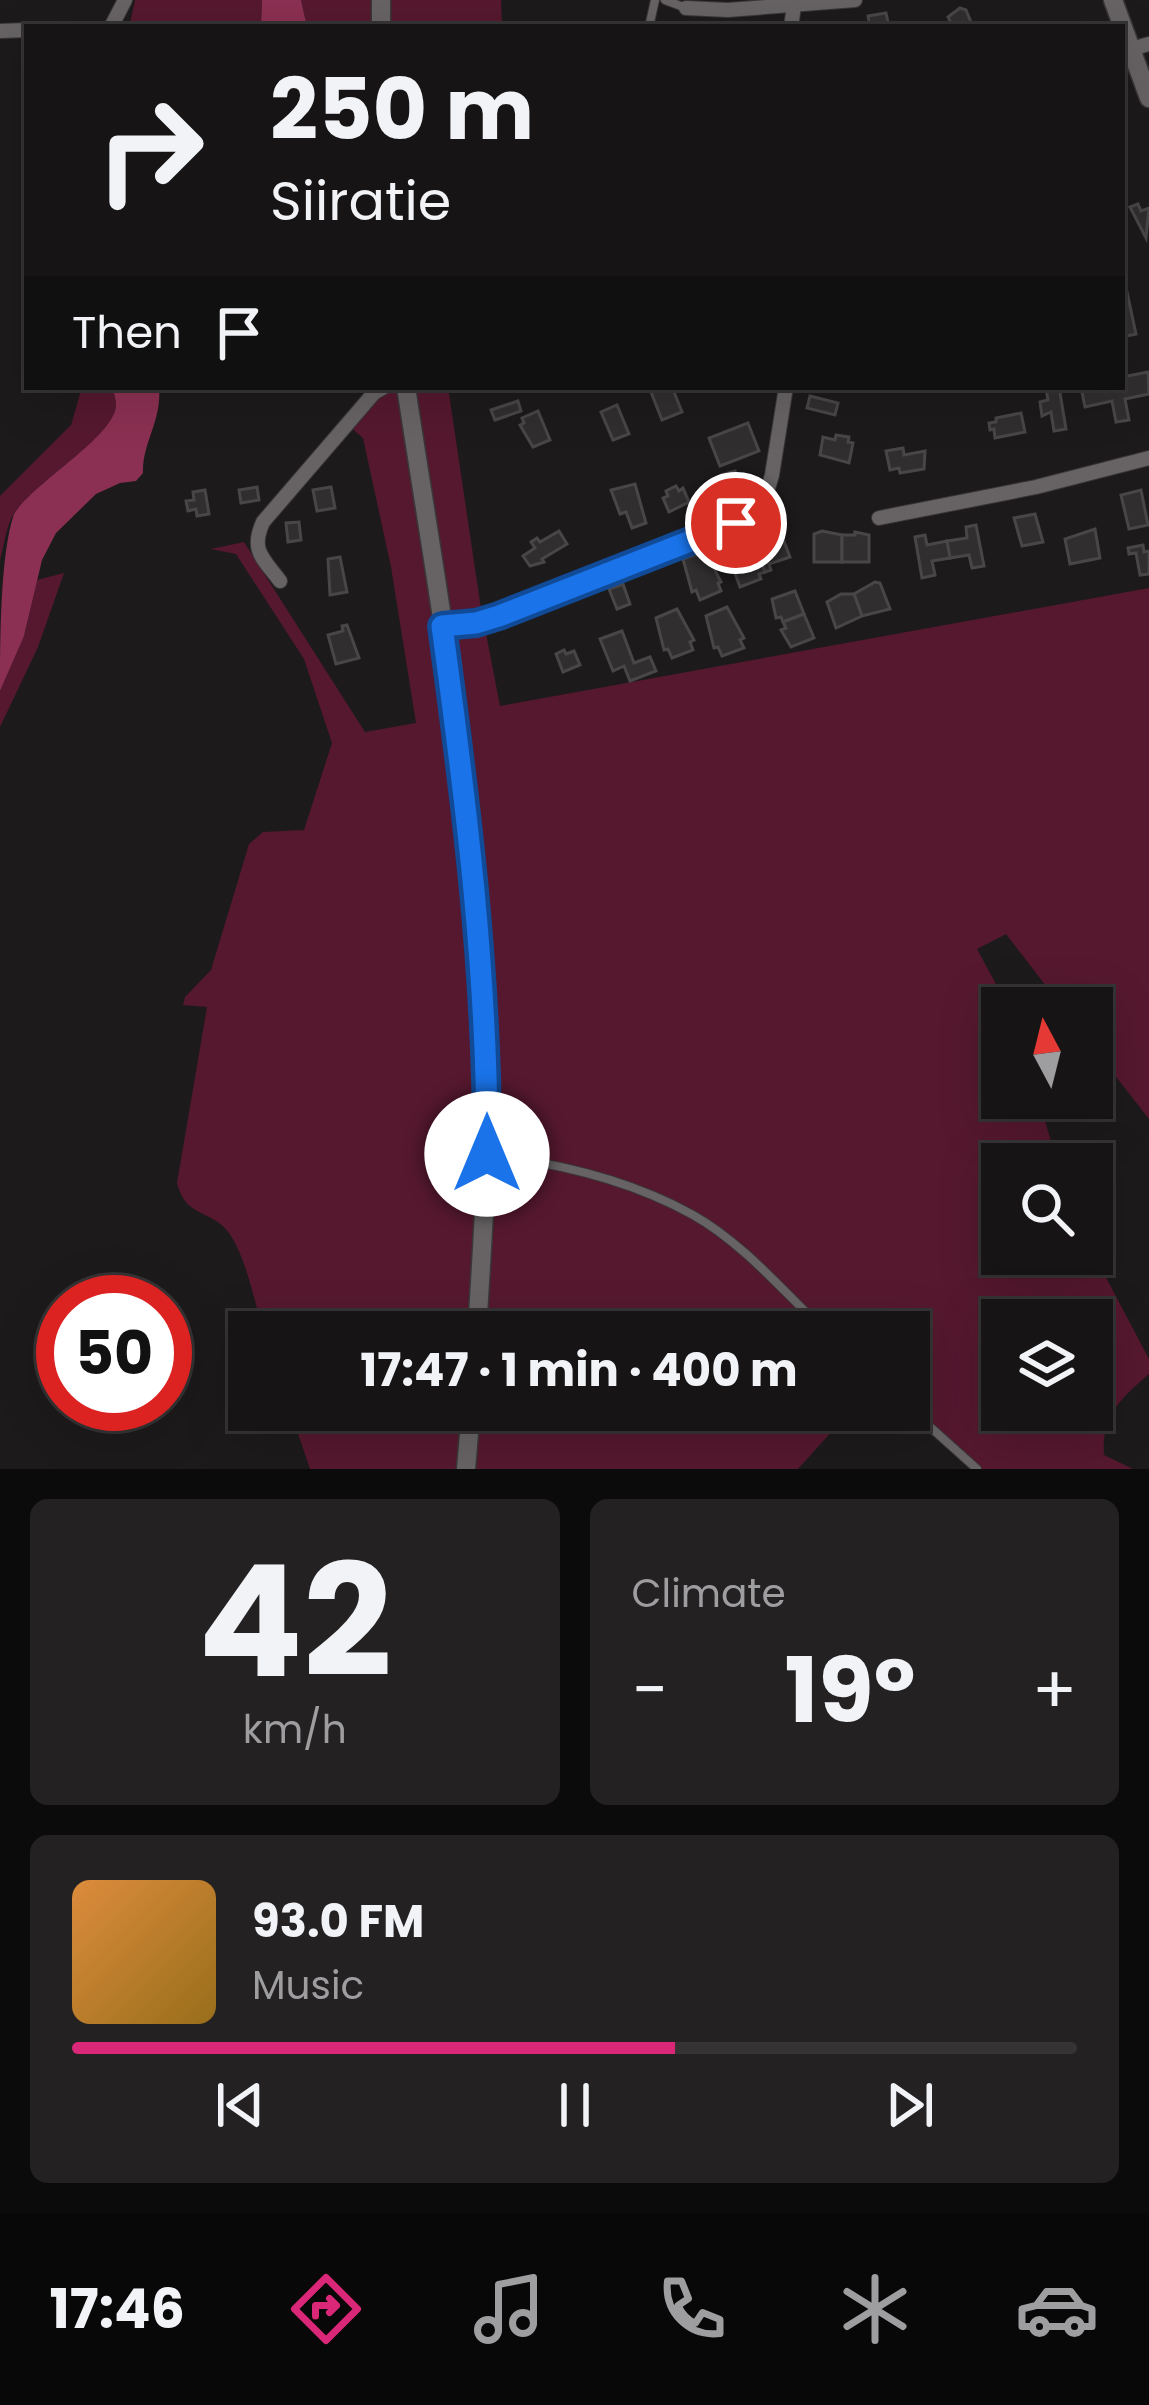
<!DOCTYPE html>
<meta charset="utf-8">
<style>
body{margin:0;font-family:Poppins,sans-serif;background:#232122;color:#f1f3f6;height:100vh;display:flex;flex-direction:column;font-size:45px;white-space:nowrap}
*{box-sizing:border-box;margin:0}
p{font-size:39px;color:#9e9ea0}
.icon{flex:none;width:66px;height:66px;fill:none;stroke:currentColor;stroke-width:2;stroke-linecap:round;stroke-linejoin:round}
.map{position:relative;height:1469px;overflow:hidden}
.side{display:flex;flex-direction:column;gap:30px;padding:30px;background:#0c0b0b;flex:1}
.side>*{flex:none}
.hud{position:absolute;left:24px;top:24px;width:1101px;height:366px;border-radius:0px;box-shadow:0 12px 48px #0002,0 0 0 3px #353334;background:#161414;color:#f1f3f6;overflow:hidden}
.needle{width:78px;rotate:353deg}
.fabs{position:absolute;left:981px;top:987px;display:grid;gap:24px}
.fabs a{display:grid;place-items:center;width:132px;height:132px;border-radius:0px;background:#161414;box-shadow:0 12px 48px #0002,0 0 0 3px #353334;font-size:60px}
.speed{position:absolute;left:36px;top:1275px;display:flex;gap:24px;font-size:60px;font-weight:700;text-align:center}
.speed>*{display:grid;place-content:center;width:156px;height:156px;border-radius:50%;background:#161414;box-shadow:0 12px 48px #0002,0 0 0 3px #353334;line-height:1}
.speed .limit{border:18px solid #d22;background:#fff;color:#111}
.pin{position:absolute;display:grid;place-items:center;width:102px;height:102px;color:#fff;margin:-51px;border:6px solid #fff;border-radius:50%;box-shadow:0 3px 12px #0007}
.me{position:absolute;width:132px;margin:-66px;rotate:0deg;stroke-linejoin:round;filter:drop-shadow(0 0 9px #0008)}
.turn{display:flex;align-items:center;gap:42px;height:252px;padding:0 48px;font-size:54px}
.turn .icon{width:156px;height:156px;stroke-width:2.5}
.turn b{display:block;font-size:84px;line-height:102px}
.then{display:flex;align-items:center;height:114px;padding:0 48px;background:#0003;gap:24px;font-size:45px}
.big{font-size:90px;font-weight:700;line-height:1.1}
.side .tile{flex:1;display:flex;flex-direction:column;justify-content:center;gap:18px;min-width:0;padding:0 42px;border-radius:18px;background:#232122}
.side .dial{align-items:center;gap:0}
.dial b{font-size:156px;line-height:1}
.song{display:flex;align-items:center;gap:36px}
.cover{width:144px;height:144px;border-radius:18px;background:linear-gradient(135deg,hsl(30 70% 55%),hsl(40 70% 35%))}
.played{height:12px;border-radius:6px;background:linear-gradient(90deg,#db2777 60%,#353334 60%)}
.keys{display:flex;justify-content:space-around;direction:ltr}
.heat{display:flex;justify-content:space-between;align-items:center;font-size:66px;direction:ltr}
.side .tiles{flex:1;display:grid;gap:30px;grid-template-columns:1fr 1fr}
.tile:last-child{grid-column:span 2}
.trip{position:absolute;left:228px;top:1311px;width:702px;height:120px;border-radius:0px;background:#161414;box-shadow:0 12px 48px #0002,0 0 0 3px #353334;font-weight:700;line-height:120px;text-align:center}
.tabs{display:flex;height:192px;justify-content:space-around;align-items:center;background:#090808;color:#9e9ea0}
.tabs .icon{width:84px;height:84px}
.tabs .active{color:#db2777}
.tabs b{font-size:54px;color:#f1f3f6}
.map>svg:first-child{display:block}
.green{fill:#55182f;fill-rule:evenodd}
.water{fill:#8b3052}
.building{fill:#312e2f;stroke:#494647;stroke-width:3}
.lines{fill:none;stroke-linecap:round;stroke-linejoin:round}
.lane-casing{stroke:#393738;stroke-width:10}
.street-casing{stroke:#393738;stroke-width:16}
.secondary-casing{stroke:#393738;stroke-width:21}
.lane{stroke:#676364;stroke-width:8}
.street{stroke:#676364;stroke-width:14}
.secondary{stroke:#676364;stroke-width:18}
.route-casing{stroke:#114b97;stroke-width:30}
.route{stroke:#1a73e8;stroke-width:21}
</style>
<div class="map">
<svg width="1149" height="1469" viewBox="0 0 1149 1469">
<rect width="100%" height="100%" fill="#1d1a1b"/>
<g class="green">
<path d="M135,0H262L261,27H129Z"/>
<path d="M301,0H501L502,27H307Z"/>
<path d="M82,387H112C114,393 116,399 116,406C113,439 33,483 13,515C6,527 4,547 0,560V496L71,425Z"/>
<path d="M385,387H448L480,602L500,706L1149,588V1119L1092,1046V1008H1063L1006,934L977,949L1009,1008H1002V1098H1038L1058,1164H1002V1254H1092V1251L1149,1359V1374C1121,1398 1101,1416 1104,1455L1133,1469H977L909,1408V1332H264C254,1302 247,1259 229,1233C212,1209 186,1219 177,1183L207,1007L183,1005L185,997L211,970L249,844L263,832L304,830L332,743L304,659L236,554L211,549L244,542L365,732L416,723L391,567L363,438L349,426ZM1002,1320H1092V1410H1002Z"/>
<path d="M64,573L38,647L0,727V691L25,633L37,580Z"/>
<path d="M290,1410H851L798,1469H310Z"/>
</g>
<g class="water">
<path d="M262,0H301L307,27H261Z"/>
<path d="M112,387H159C162,421 142,443 143,473L136,481L120,483L96,494L56,533L42,560L24,636L0,691C0,644 0,554 14,514C34,482 113,438 116,406C116,399 114,393 112,387Z"/>
</g>
<g class="building">
<path d="M960,8L966,10L973,27H948L952,25L948,17Z"/>
<path d="M886,13L889,27H870L868,16Z"/>
<path d="M1138,204L1141,211L1149,208L1146,238L1130,207Z"/>
<path d="M1127,292L1136,334L1122,337V293Z"/>
<path d="M1148,372L1149,394L1125,399L1129,420L1116,422L1112,401L1085,407L1081,387H1122V377Z"/>
<path d="M658,387H672L682,412L662,420L651,392Z"/>
<path d="M1059,387L1066,429L1054,431L1051,412L1042,416L1040,402L1048,400L1046,388Z"/>
<path d="M810,396L838,403L835,415L807,408Z"/>
<path d="M518,401L521,411L495,420L491,410Z"/>
<path d="M617,405L629,434L613,440L601,412Z"/>
<path d="M538,411L550,440L533,447L520,425L524,423L522,418Z"/>
<path d="M1021,413L1025,432L995,438L994,429L990,430L989,423L996,422V418Z"/>
<path d="M748,423L759,451L720,466L709,438Z"/>
<path d="M836,435L849,437L848,442L853,443L849,463L820,455L823,437L835,440Z"/>
<path d="M903,448L904,455L925,451L924,469L900,473L899,468L890,470L886,451Z"/>
<path d="M735,471L741,492L728,496L721,475Z"/>
<path d="M635,484L646,523L632,528L626,512L620,514L611,490Z"/>
<path d="M676,486L679,491L683,488L689,502L669,512L663,498L668,496L666,491Z"/>
<path d="M257,487L259,500L241,503L239,490Z"/>
<path d="M331,487L335,508L317,511L313,490Z"/>
<path d="M205,490L209,514L197,516L196,509L188,511L186,501L194,500L193,492Z"/>
<path d="M1141,490L1148,525L1129,529L1121,495Z"/>
<path d="M1035,514L1043,542L1022,546L1014,518Z"/>
<path d="M299,522L301,540L288,542L286,523Z"/>
<path d="M976,525L984,566L972,568L969,555L950,558L947,541L967,538L966,527Z"/>
<path d="M1095,529L1100,558L1070,564L1065,539Z"/>
<path d="M774,530L780,531L790,557L769,564L771,570L765,572L757,551L763,549L759,538Z"/>
<path d="M559,531L567,544L542,559L544,562L530,566L523,556L535,548L531,542L537,538L540,542Z"/>
<path d="M822,531L842,535V562H814V534Z"/>
<path d="M855,532L869,535V562H842V535H855Z"/>
<path d="M925,535L927,545L947,541L950,558L932,561L935,575L922,578L915,537Z"/>
<path d="M1143,545L1144,552L1149,551V574L1140,575L1136,553L1129,554L1128,548Z"/>
<path d="M705,551L721,582L718,583L721,591L700,600L696,590L692,592L683,559Z"/>
<path d="M757,551L765,572L759,574L761,579L740,587L730,560L744,552L745,556Z"/>
<path d="M340,557L347,592L330,595L328,559Z"/>
<path d="M875,582L880,583L890,609L862,616L854,594Z"/>
<path d="M623,584L630,604L617,609L609,589Z"/>
<path d="M795,591L804,614L783,622L781,617L776,618L772,599Z"/>
<path d="M841,594H854L862,616L836,628L827,602Z"/>
<path d="M727,607L744,638L740,640L744,648L722,656L718,647L714,648L706,616Z"/>
<path d="M677,609L694,640L690,642L693,650L672,658L668,649L664,650L656,618Z"/>
<path d="M804,614L814,638L791,647L781,630L786,628L783,622Z"/>
<path d="M347,625L359,658L336,664L328,635L343,631L342,626Z"/>
<path d="M622,631L634,663L650,657L656,671L630,681L624,666L613,671L600,639Z"/>
<path d="M564,650L566,654L574,651L580,665L563,672L556,654Z"/>
</g>
<g class="lines">
<g class="lane-casing">
<g id="lane">
<path d="M665,0L686,8"/>
<path d="M649,27L655,0"/>
<path d="M488,1155C557,1163 632,1181 693,1215C743,1243 785,1293 826,1332"/>
<path d="M909,1408L977,1469"/>
</g>
</g>
<g class="street-casing">
<g id="street">
<path d="M686,8L728,10L855,0"/>
<path d="M111,27L125,0"/>
<path d="M791,27L794,6"/>
<path d="M0,31L27,30"/>
<path d="M1131,49L1149,44"/>
<path d="M879,518L1036,487L1149,458"/>
<path d="M280,581C263,558 250,551 263,522L374,393L384,387"/>
<path d="M442,626L476,623L499,616L736,523L764,502L772,475L786,387"/>
</g>
</g>
<g class="secondary-casing">
<g id="secondary">
<path d="M1113,0L1149,98"/>
<path d="M381,27V0"/>
<path d="M406,387C438,597 477,809 487,1022C491,1125 483,1229 477,1332"/>
<path d="M466,1469L471,1410"/>
</g>
</g>
<use href="#lane" class="lane"/>
<use href="#street" class="street"/>
<use href="#secondary" class="secondary"/>
</g>
<g class="lines">
<g class="route-casing">
<path id="route" d="M487,1154C488,976 466,802 442,626L476,623L499,616L736,523"/>
</g>
<use href="#route" class="route"/>
</g>
</svg>
<div class="fabs">
<a><svg class="needle" viewBox="-14 -14 28 28"><path d="M0-13l5 13h-10z" fill="#e53935"/><path d="M0 13l5-13h-10z" fill="#9e9ea0"/></svg></a>
<a><svg class="icon" aria-label="search" viewBox="0 0 24 24"><circle cx="10" cy="10" r="6"/><path d="M15 15l6 6"/></svg></a>
<a><svg class="icon" aria-label="layers" viewBox="0 0 24 24"><path d="M12 4l9 5-9 5-9-5zM3 14l9 5 9-5"/></svg></a>
</div>
<div class="speed"><div class="limit">50</div></div>
<div class="pin" style="left:736px;top:523px;background:#d93025"><svg class="icon" aria-label="arrive" viewBox="0 0 24 24"><path d="M6 21V4h12l-3 4 3 4H6"/></svg></div>
<svg class="me" style="left:487px;top:1154px" viewBox="-20 -20 40 40"><circle r="19" fill="#fff"/><path d="M0-13L10 11 0 6-10 11z" fill="#1a73e8"/></svg>
<div class="trip">17:47 · 1 min · 400 m</div>
<div class="hud">
<div class="turn"><svg class="icon" aria-label="right" viewBox="0 0 24 24"><path d="M7 20v-9h11M14 6l5 5-5 5"/></svg><div><b>250 m</b>Siiratie</div></div>
<div class="then">Then<svg class="icon" aria-label="arrive" viewBox="0 0 24 24"><path d="M6 21V4h12l-3 4 3 4H6"/></svg></div>
</div>
</div>
<section class="side">
<div class="tiles">
<div class="tile dial"><b>42</b><p>km/h</p></div>
<div class="tile"><p>Climate</p>
<div class="heat"><a>−</a><b class="big">19°</b><a>+</a></div>
</div>
<div class="tile">
<div class="song"><i class="cover"></i><div><b>93.0 FM</b><p>Music</p></div></div>
<div class="played"></div>
<div class="keys"><svg class="icon" aria-label="previous" viewBox="0 0 24 24"><path d="M18 5L8 12l10 7zM5 5v14"/></svg><svg class="icon" aria-label="pause" viewBox="0 0 24 24"><path d="M8 5v14M16 5v14"/></svg><svg class="icon" aria-label="next" viewBox="0 0 24 24"><path d="M6 5l10 7-10 7zM19 5v14"/></svg></div>
</div>
</div>
</section>
<nav class="tabs">
<b>17:46</b>
<svg class="icon active" aria-label="directions" viewBox="0 0 24 24"><path d="M12 3l9 9-9 9-9-9zM9 14v-3h6M13 9l2 2-2 2"/></svg>
<svg class="icon" aria-label="music" viewBox="0 0 24 24"><path d="M9 18V5l10-2v13"/><circle cx="6" cy="18" r="3"/><circle cx="16" cy="16" r="3"/></svg>
<svg class="icon" aria-label="phone" viewBox="0 0 24 24"><path d="M5 4h4l2 5-3 2q2 4 5 5l2-3 5 2v4C11 20 4 13 5 4z"/></svg>
<svg class="icon" aria-label="climate" viewBox="0 0 24 24"><path d="M12 3v18M4 7l16 10M4 17L20 7"/></svg>
<svg class="icon" aria-label="car" viewBox="0 0 24 24"><path d="M5 17H2v-5l4-1 3-4h7l3 4 3 1v5h-3M9 17h6M6 11h13"/><circle cx="7" cy="17" r="2"/><circle cx="17" cy="17" r="2"/></svg>
</nav>
